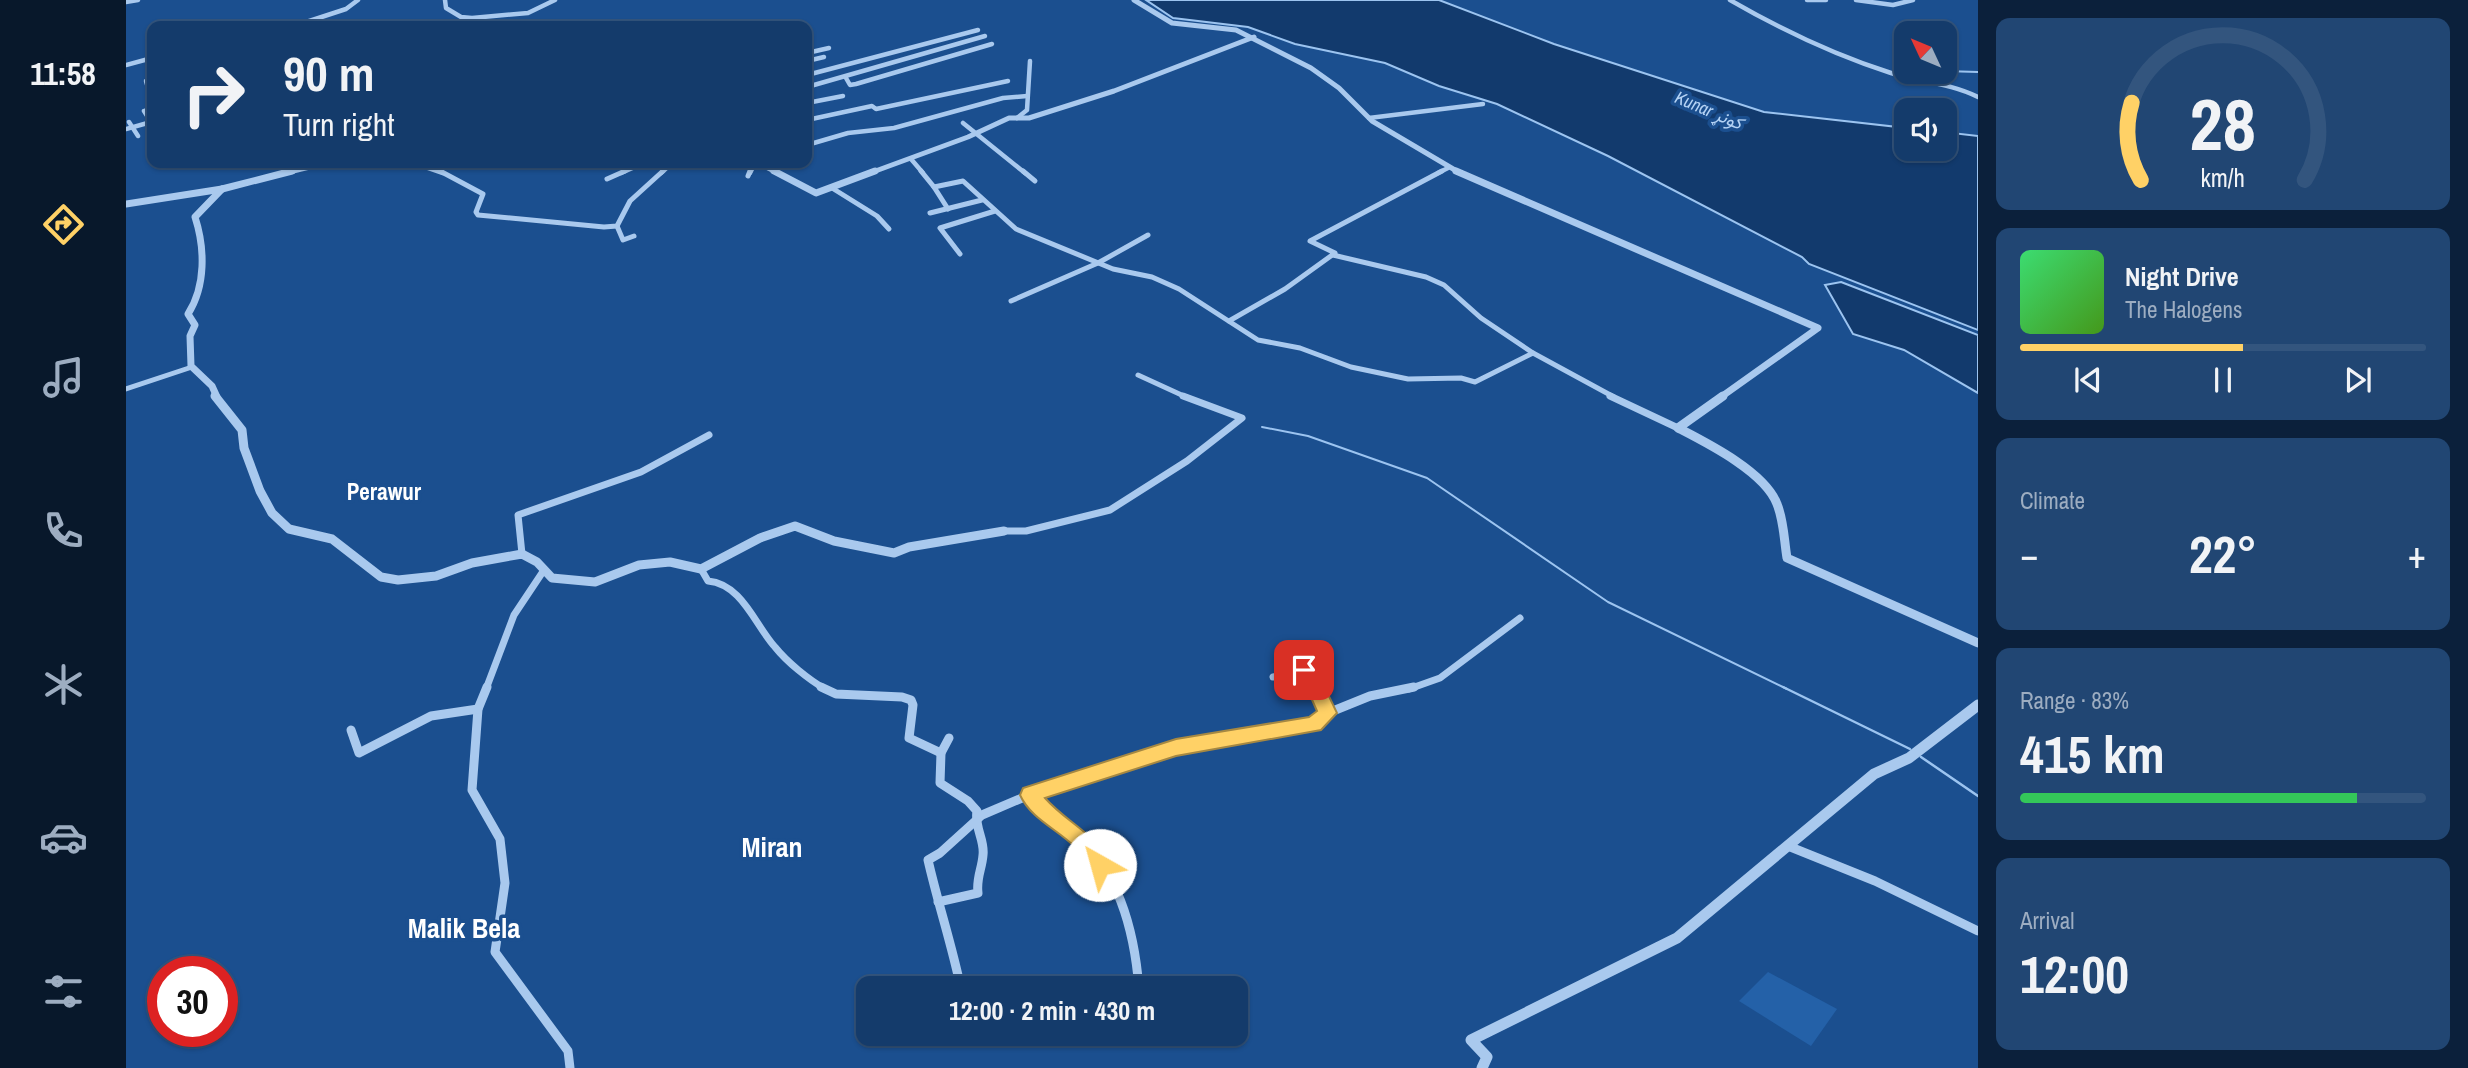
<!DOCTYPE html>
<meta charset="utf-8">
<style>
body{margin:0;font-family:"Archivo Narrow",Vazirmatn,sans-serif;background:#214673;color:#f1f3f6;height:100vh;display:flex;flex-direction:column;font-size:26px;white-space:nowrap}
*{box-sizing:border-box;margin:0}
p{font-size:23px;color:#9dadc1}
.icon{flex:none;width:38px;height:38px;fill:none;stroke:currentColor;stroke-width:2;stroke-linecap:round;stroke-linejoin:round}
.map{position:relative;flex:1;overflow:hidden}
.drawer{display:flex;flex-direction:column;gap:18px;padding:18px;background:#0b203b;width:490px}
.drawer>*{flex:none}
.guide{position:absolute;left:21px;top:21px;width:665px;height:147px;border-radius:14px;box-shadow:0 2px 5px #0004,0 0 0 2px #33557e;background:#143b6b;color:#f1f3f6;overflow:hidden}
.needle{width:46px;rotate:314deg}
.tools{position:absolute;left:1768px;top:21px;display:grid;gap:14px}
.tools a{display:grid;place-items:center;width:63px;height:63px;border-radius:14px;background:#143b6b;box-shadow:0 2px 5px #0004,0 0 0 2px #33557e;font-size:35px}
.speed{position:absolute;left:21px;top:956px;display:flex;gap:14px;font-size:35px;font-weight:700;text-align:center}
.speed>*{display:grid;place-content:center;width:91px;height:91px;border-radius:50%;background:#143b6b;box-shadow:0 2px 5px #0004,0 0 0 2px #33557e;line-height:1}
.speed .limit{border:10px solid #d22;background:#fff;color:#111}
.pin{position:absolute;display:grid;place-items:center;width:60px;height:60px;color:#fff;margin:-30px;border-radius:14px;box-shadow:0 4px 10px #0006}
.me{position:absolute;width:77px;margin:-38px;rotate:322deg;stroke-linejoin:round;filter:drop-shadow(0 0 5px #0008)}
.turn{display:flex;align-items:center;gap:24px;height:147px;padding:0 21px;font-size:32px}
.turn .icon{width:91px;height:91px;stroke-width:2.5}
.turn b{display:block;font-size:49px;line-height:60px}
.big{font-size:52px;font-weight:700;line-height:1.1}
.drawer .tile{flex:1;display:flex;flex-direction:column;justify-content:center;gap:10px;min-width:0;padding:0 24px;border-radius:14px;background:#214673}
.drawer .dial{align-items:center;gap:0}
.dial svg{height:182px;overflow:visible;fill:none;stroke:#33557e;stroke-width:7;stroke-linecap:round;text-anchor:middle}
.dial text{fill:#f1f3f6;stroke:none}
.song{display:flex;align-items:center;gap:21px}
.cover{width:84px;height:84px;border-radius:10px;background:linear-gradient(135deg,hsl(140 70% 55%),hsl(100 70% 35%))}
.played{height:7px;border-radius:4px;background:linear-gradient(90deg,#ffd166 55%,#33557e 55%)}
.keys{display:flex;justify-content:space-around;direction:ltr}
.heat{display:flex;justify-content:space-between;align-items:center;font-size:38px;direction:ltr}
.charge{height:10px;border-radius:5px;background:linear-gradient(90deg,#34c759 83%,#33557e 0)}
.trip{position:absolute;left:730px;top:976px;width:392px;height:70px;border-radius:14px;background:#143b6b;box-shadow:0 2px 5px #0004,0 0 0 2px #33557e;font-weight:700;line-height:70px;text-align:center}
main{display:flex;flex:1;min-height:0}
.menu{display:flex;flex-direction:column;width:126px;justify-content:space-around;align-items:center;background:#08182b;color:#9dadc1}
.menu .icon{width:49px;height:49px}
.menu .selected{color:#ffd166}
.menu b{font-size:32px;color:#f1f3f6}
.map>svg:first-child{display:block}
.green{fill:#2461a8}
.water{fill:#123a6d;stroke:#9cc4f0;stroke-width:2}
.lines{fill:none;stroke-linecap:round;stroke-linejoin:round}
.stream-far1{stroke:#9cc4f0;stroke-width:2}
.stream{stroke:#9cc4f0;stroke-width:2.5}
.minor-far3{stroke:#a9c9ee;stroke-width:4.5}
.minor-far2{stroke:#a9c9ee;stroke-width:5}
.minor-far1{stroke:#a9c9ee;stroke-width:7}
.minor{stroke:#a9c9ee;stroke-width:9}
.tertiary-far3{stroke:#a9c9ee;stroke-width:5}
.tertiary-far2{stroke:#a9c9ee;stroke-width:7}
.tertiary-far1{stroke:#a9c9ee;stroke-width:9}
.tertiary{stroke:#a9c9ee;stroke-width:11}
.route{fill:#ffd166;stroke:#a68842;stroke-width:2}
.labels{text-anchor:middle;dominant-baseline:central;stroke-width:7;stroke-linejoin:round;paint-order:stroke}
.far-water-label{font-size:18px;font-style:italic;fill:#b5d3f5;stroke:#1b4f8f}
.quarter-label{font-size:23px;font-weight:bold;fill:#fff;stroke:#1b4f8f}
.near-quarter-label{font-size:28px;font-weight:bold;fill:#fff;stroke:#1b4f8f}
</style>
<main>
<nav class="menu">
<b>11:58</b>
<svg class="icon selected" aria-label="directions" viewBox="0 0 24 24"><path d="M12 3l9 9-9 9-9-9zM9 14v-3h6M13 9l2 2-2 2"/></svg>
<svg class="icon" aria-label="music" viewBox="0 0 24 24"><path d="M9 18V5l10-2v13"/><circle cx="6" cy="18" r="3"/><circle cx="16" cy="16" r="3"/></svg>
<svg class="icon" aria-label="phone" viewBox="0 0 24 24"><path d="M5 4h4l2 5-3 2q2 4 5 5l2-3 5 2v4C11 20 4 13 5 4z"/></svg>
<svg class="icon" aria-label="climate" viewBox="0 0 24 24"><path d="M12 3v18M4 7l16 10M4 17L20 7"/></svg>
<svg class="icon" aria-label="car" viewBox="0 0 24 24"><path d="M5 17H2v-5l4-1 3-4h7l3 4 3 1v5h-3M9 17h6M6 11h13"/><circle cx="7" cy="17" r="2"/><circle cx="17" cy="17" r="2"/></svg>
<svg class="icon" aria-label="filters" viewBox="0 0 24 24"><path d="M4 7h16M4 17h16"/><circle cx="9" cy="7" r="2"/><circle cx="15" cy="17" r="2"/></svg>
</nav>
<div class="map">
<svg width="1852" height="1068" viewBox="0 0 1852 1068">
<rect width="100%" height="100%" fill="#1b4f8f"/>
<path class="green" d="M1642,972L1711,1009L1685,1046L1613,1001Z"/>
<g class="water">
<path d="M1020,0H1313L1428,44L1638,112L1780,128V149H1818V132L1852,136V330L1683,264L1676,257L1482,156L1371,104L1313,86L1259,63L1169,44L1122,27L1047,18Z"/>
<path d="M1715,282L1852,335V393L1778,350L1727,334L1699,285Z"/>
</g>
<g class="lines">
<g class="stream-far1">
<path d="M1818,71L1852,72"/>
<path d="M1136,427L1182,436L1301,478L1482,602L1661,689"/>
</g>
<g class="stream">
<path d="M1657,687L1784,749"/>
<path d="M1795,757L1852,796"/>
</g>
<g class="minor-far3">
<path d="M319,0L320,8L335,17L346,18L402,13L429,0"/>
<path d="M1604,0C1656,30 1708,55 1765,73C1794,82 1824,83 1852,97"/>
<path d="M1681,0H1700"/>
<path d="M1730,0L1767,5L1787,0"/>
<path d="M0,2L12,0"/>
<path d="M168,26L220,9L232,0"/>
<path d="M681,53L703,48"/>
<path d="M681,61L698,57"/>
<path d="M0,65L26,58"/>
<path d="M681,75L852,30"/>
<path d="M720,78L724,85L730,84L866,44"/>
<path d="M20,81L26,101"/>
<path d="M681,87L859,36"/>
<path d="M681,103L717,96"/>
<path d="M891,118L901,110L904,61"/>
<path d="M1243,118L1357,104"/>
<path d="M681,120L746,106L750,109L882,81"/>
<path d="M3,122L12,136"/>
<path d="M837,123L899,173"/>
<path d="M0,129L25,122L18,111L26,108"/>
<path d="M681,145L722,133L768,128L877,98L901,96"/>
<path d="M785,159L797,173"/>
<path d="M261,163H267"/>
<path d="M288,163L317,173"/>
<path d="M495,173L518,163"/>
<path d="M535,173L546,163"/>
<path d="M624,173L629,163"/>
<path d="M1312,173L1322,168"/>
</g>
<g class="minor-far2">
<path d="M314,171L357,194L350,212L352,215L478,227L491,226L504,201L537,171"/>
<path d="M795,171L808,187L837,181L890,229L987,269L1026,277L1053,289L1132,340L1174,348L1225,367L1282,379L1335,378L1349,382L1407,353L1488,397"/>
<path d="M897,171L909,181"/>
<path d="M622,176L624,171"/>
<path d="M481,179L499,171"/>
<path d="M808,187L822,209"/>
<path d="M706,188L751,216L763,229"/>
<path d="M804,213L856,200"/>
<path d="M491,226L497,240L508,236"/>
<path d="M834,254L814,228L869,211"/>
<path d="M1207,255L1300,277L1318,285L1355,318L1407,353"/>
<path d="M885,301L972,263L1022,235"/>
<path d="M1103,321L1159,289L1209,253L1184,241L1316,171"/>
<path d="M1012,375L1060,397"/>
<path d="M0,389L66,367"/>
</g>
<g class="minor-far1">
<path d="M1484,396L1552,428"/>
<path d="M878,531H900L984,510L1061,461L1116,418L1057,396"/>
<path d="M396,554L392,515L515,472L583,435"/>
<path d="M575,569L582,581C616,584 629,625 649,647C661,662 682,679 699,689"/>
<path d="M1182,671L1191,689"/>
<path d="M1147,677L1198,667"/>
<path d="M360,689L388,615L418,570"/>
<path d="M1283,689L1314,678L1394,618"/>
</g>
<g class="minor">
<path d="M361,687L352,709L346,790L374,839L379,883L369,952L442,1051L444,1068"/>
<path d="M695,687L710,694L776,697L785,700L787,705L783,738L815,753"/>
<path d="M1190,687L1202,713"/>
<path d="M225,730L233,753L305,716L352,709"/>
<path d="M903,795C919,812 939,825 956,841C995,878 1009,937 1013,989"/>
<path d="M1662,846L1749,881L1852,931"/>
<path d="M812,902L852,893C850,878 856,869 857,855C859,840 848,827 851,811L842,801L814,783L815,753L823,738"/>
<path d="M835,989C826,945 812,904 802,860L814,853L856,815L903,795L1050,747L1188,724L1202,713L1244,696L1288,687"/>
</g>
<g class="tertiary-far3">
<path d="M1008,0L1046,23L1110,30L1185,68L1213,88L1246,121L1334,173"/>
<path d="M632,163L652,173"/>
<path d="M159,173L200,163"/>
<path d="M744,173L842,137L883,118H903L988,91L1128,37"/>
</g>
<g class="tertiary-far2">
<path d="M648,171L690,193L749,171"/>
<path d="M1330,171L1692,328L1595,397"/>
<path d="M0,204L96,189L166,171"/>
<path d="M91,397L86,386L65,366L64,336L69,325L62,314C80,286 79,248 69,217L96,189"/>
</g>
<g class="tertiary-far1">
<path d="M89,396L116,430L118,448L134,491L146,513L163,529L206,539L255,577L272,580L310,576L346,563L396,554L411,562L426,578L469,582L513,565L544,562L575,569L634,538L669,526L708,541L768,553L783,547L878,531"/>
<path d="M1597,396L1552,428C1581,443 1639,472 1651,504C1658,521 1658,540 1661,558L1852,643"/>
</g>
<path class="tertiary" d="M1356,1068L1361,1057L1345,1040L1551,938L1748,774L1783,758L1852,705"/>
</g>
<path class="route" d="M1178,663L1188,665L1211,713L1195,730L1050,756L919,798C941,823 971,834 985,865L982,872L974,875C961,870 958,857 949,847C931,829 905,819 894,795L897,788L1050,739L1183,717L1191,711L1176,677L1169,670L1171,665Z"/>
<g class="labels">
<g class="far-water-label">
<text transform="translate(1583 110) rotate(23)">Kunar کونړ</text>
</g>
<g class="quarter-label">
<text x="258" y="491">Perawur</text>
</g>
<g class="near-quarter-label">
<text x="646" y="847">Miran</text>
<text x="338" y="928">Malik Bela</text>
</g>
</g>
</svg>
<div class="tools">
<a><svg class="needle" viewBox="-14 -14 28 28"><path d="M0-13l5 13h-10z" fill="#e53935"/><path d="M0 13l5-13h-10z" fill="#9dadc1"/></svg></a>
<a><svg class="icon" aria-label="sound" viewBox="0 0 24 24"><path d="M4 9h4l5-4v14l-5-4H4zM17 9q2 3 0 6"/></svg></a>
</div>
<div class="speed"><div class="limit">30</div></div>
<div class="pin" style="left:1178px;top:670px;background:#d93025"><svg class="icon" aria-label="arrive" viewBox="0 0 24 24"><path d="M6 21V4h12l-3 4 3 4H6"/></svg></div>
<svg class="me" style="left:974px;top:865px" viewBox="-20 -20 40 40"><circle r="19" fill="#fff"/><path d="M0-13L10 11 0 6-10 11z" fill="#ffd166"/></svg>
<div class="trip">12:00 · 2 min · 430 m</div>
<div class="guide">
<div class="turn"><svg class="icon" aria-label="right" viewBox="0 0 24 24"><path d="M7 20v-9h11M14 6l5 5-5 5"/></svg><div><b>90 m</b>Turn right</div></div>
</div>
</div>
<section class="drawer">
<div class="tile dial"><svg viewBox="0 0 100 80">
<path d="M14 69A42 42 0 1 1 86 69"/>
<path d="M14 69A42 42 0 0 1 10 35" stroke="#ffd166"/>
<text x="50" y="56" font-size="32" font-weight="700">28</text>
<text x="50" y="72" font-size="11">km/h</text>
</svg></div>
<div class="tile">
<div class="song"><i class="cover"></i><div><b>Night Drive</b><p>The Halogens</p></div></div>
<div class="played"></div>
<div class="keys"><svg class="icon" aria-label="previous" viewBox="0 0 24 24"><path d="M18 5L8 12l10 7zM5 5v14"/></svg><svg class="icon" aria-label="pause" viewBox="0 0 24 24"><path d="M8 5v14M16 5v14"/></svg><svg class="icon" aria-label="next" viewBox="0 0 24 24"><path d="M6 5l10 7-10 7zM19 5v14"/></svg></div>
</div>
<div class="tile"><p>Climate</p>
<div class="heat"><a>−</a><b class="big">22°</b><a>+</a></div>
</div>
<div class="tile"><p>Range · 83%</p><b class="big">415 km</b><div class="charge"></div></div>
<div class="tile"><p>Arrival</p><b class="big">12:00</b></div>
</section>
</main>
